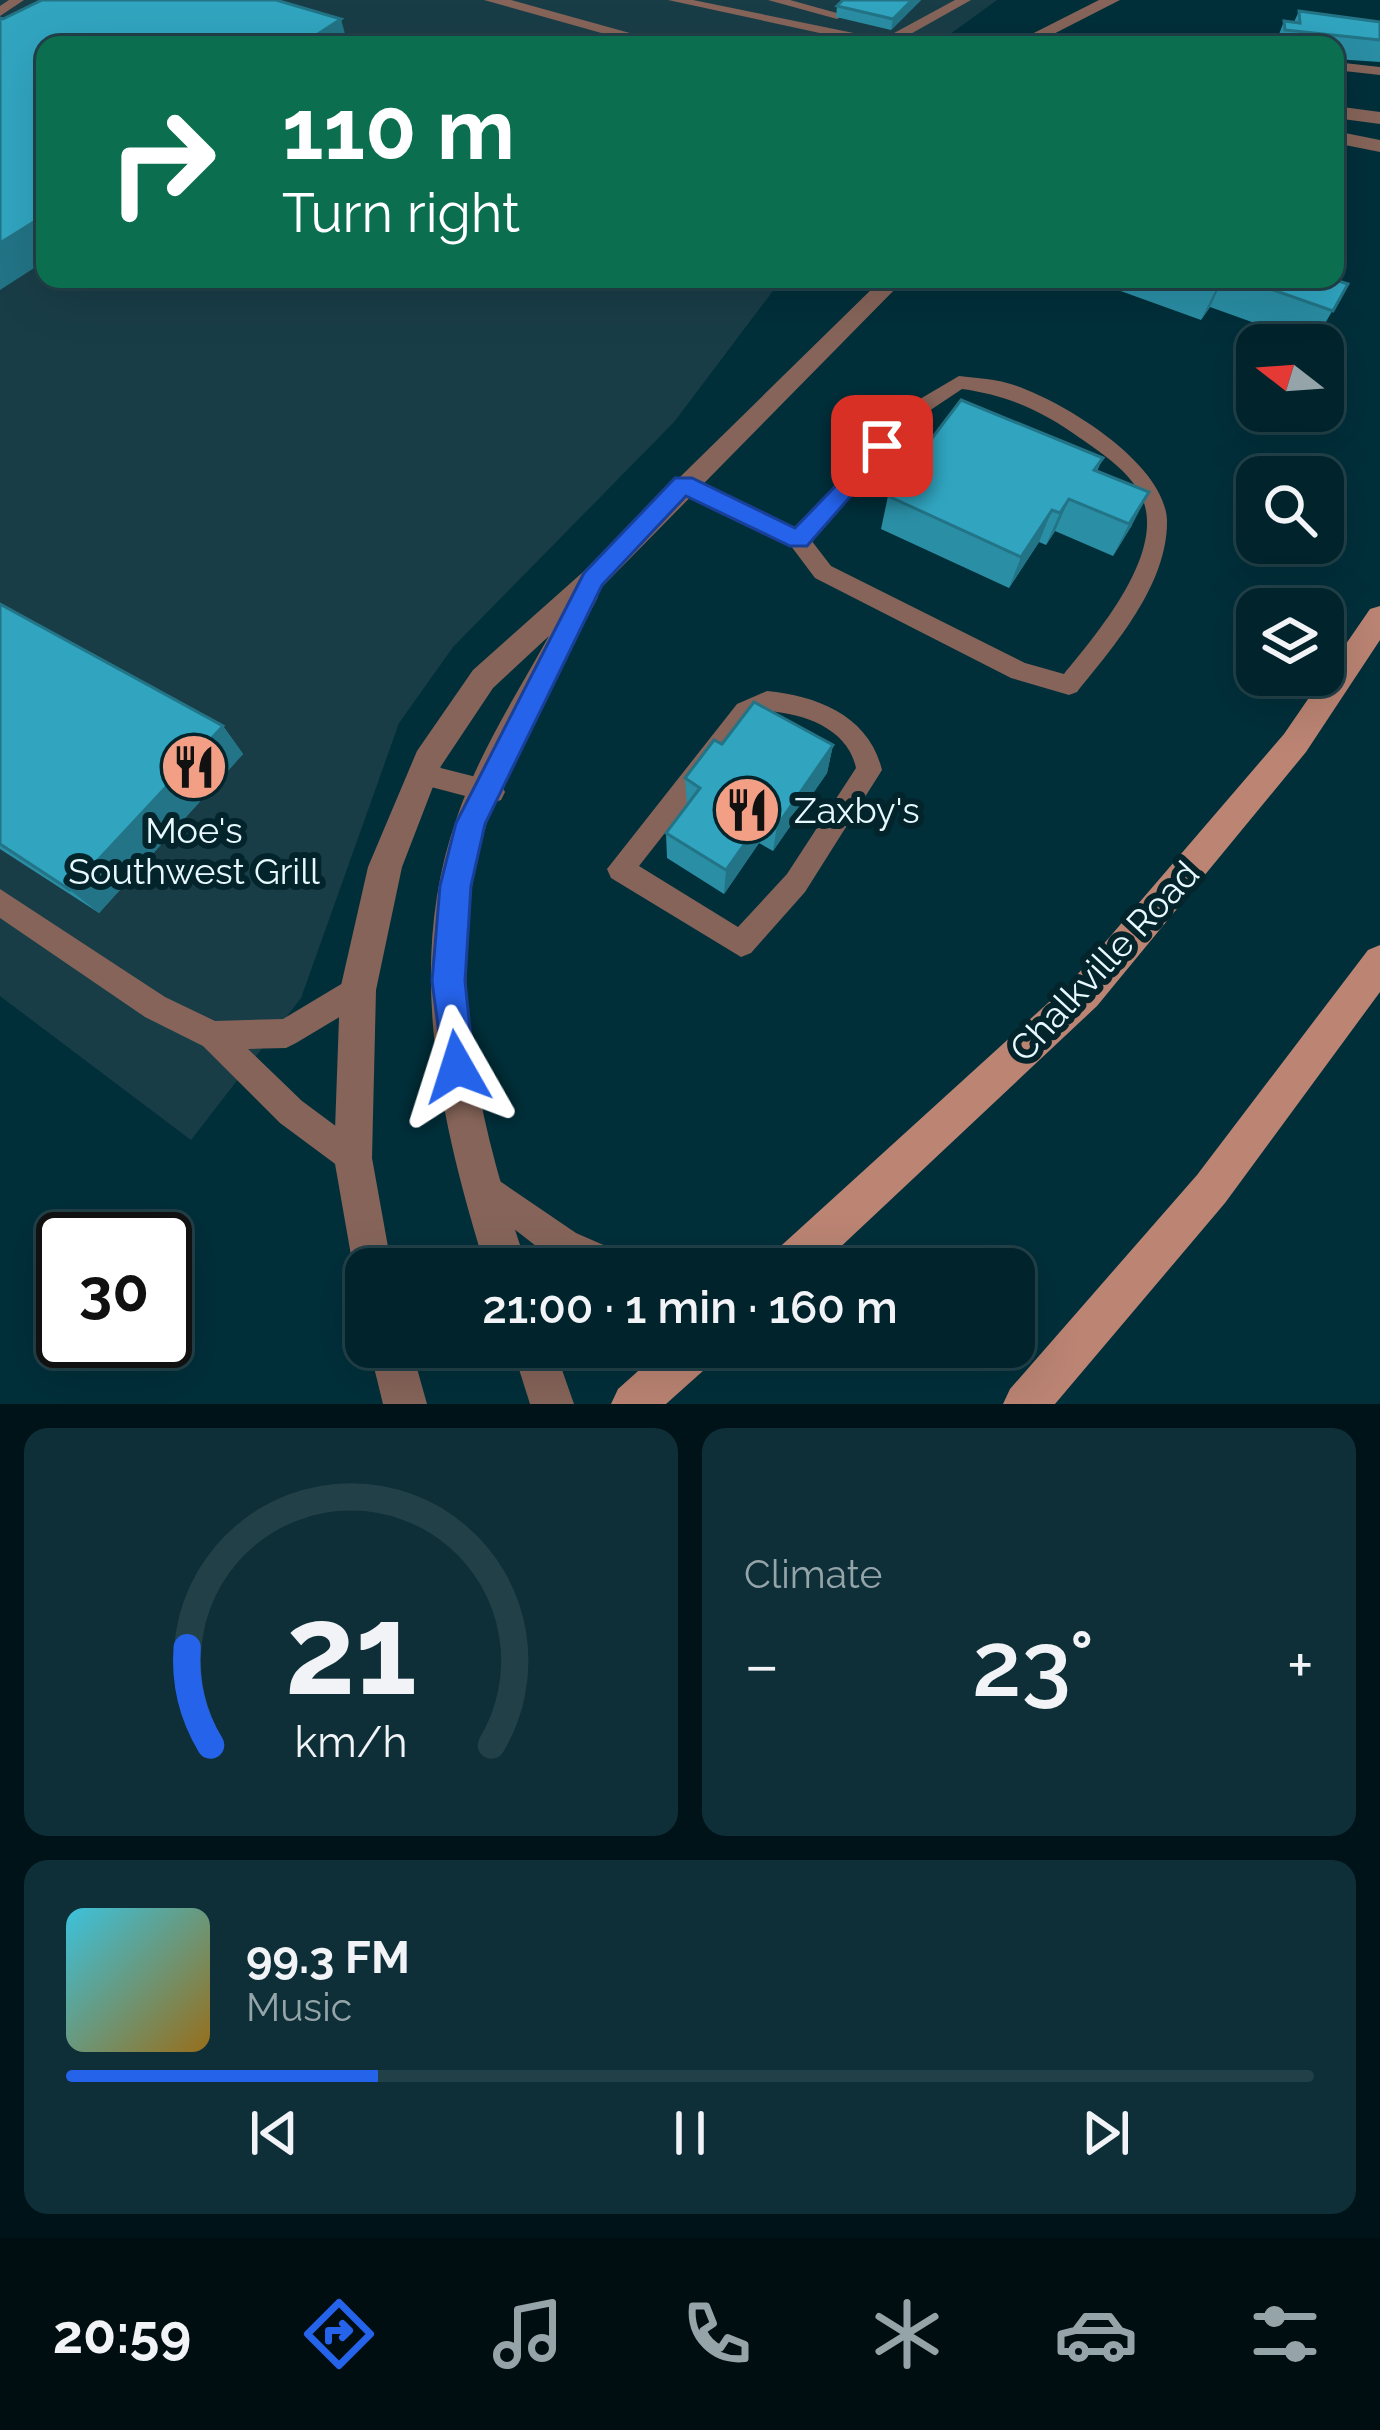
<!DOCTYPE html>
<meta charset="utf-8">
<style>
body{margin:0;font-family:Raleway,sans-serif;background:#0e2f38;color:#f1f3f6;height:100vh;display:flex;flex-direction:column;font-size:45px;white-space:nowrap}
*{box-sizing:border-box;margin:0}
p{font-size:39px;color:#95a4a9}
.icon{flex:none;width:66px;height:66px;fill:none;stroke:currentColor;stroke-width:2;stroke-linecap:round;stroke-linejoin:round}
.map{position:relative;height:1404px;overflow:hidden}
.side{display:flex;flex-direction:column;gap:24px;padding:24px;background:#001318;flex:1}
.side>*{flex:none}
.banner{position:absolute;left:36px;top:36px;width:1308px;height:252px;border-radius:24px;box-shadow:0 12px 48px #0002,0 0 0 3px #224048;background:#0b6e4f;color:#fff;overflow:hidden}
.needle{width:78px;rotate:287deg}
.fabs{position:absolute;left:1236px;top:324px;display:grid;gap:24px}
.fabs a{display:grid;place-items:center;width:108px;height:108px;border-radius:24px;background:#00232c;box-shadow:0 12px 48px #0002,0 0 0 3px #224048;font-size:60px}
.speed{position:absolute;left:36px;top:1212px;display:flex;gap:24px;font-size:60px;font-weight:700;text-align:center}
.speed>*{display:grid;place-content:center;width:156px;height:156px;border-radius:50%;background:#00232c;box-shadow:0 12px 48px #0002,0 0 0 3px #224048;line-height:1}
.speed .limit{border:6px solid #111;border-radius:18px;background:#fff;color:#111}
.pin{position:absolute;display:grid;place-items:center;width:102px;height:102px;color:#fff;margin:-51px;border-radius:24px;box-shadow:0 6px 18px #0006}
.me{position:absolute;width:132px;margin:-66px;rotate:354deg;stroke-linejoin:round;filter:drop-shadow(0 0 9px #0008)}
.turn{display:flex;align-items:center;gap:42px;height:252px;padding:0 48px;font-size:54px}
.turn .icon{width:156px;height:156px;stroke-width:2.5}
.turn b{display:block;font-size:84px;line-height:102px}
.big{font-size:90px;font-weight:600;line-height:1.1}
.side .card{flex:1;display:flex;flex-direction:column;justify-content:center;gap:18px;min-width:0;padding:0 42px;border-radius:24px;background:#0e2f38}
.side .dial{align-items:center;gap:0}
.dial svg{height:312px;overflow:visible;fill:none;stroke:#224048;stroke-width:7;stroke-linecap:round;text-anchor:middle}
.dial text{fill:#f1f3f6;stroke:none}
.song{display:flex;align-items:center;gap:36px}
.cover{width:144px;height:144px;border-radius:18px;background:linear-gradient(135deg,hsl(190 70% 55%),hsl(40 70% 35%))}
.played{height:12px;border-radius:6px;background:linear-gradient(90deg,#2563eb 25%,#224048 25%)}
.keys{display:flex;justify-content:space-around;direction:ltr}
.heat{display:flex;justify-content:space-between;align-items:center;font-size:66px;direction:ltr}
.side .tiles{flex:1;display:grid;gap:24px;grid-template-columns:1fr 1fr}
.card:last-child{grid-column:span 2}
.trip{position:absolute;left:345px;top:1248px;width:690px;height:120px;border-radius:24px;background:#00232c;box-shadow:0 12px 48px #0002,0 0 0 3px #224048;font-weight:600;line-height:120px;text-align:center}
.tab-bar{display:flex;height:192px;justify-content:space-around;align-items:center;background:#000e12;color:#95a4a9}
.tab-bar .icon{width:84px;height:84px}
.tab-bar .active{color:#2563eb}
.tab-bar b{font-size:54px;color:#f1f3f6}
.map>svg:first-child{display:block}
.built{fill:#193d47}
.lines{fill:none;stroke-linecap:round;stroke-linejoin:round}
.lane{fill:#866459;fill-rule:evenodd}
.street{fill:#866459;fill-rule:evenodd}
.secondary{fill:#bb8473;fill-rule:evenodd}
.wall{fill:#2a8ea5}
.shaded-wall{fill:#227486}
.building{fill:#31a5c0;stroke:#227486;stroke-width:3}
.route{fill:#2563eb;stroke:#184099;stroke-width:3}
.labels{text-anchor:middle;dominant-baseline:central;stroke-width:12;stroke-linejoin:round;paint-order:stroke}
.poi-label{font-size:36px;fill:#e7f9fe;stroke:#04242c;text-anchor:start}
.street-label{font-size:36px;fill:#e7f9fe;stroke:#04242c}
</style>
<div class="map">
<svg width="1380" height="1404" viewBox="0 0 1380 1404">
<rect width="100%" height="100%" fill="#002f3a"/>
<path class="built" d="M0,0H997L935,45H45V279H782L674,422L453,647L399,723L301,998L191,1140L0,996Z"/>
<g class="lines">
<g class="lane">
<path d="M9,0H24L0,16V6Z"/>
<path d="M668,0H693L883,39L955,0H971L891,45H875Z"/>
<path d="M768,0H790L844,15L837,19Z"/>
<path d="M1335,62L1380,67V75L1335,70Z"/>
<path d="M959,376C977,378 996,379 1014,385C1063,401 1167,464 1167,522C1167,585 1115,645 1077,692L1069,695L1011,678L815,578L791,546L676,489L673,484L683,477L690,479L796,529L903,409ZM962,389C1007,395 1043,411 1080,438C1103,454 1135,475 1144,503C1162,558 1096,635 1064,674L1025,663L831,566L811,540L917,419Z"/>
<path d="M767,691C818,696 869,716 882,770L805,892L751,953L741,957L611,878L607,869L737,704ZM769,711C805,714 848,729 856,768L787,874L738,927L639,866L755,718Z"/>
<path d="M421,763L492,781L501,784L505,792L501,800L492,803L412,782L408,774L412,766Z"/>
<path d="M0,889L165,997L215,1021L283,1019L348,980L358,976L368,980L372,990L368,1000L296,1043L286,1048L248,1049L302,1101L364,1147L369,1158L364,1169L353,1174L342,1169L280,1123L203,1046L145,1017L0,918Z"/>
<path d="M485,1171L576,1233L631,1257L635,1269H578L536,1246L474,1198L469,1187L474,1176Z"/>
</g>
<g class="street">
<path d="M484,0H511L673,45H644Z"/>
<path d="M1099,0H1120L1032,45H1010Z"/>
<path d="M1335,106L1380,112V124L1335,118Z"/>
<path d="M1335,131L1380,140V152L1335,143Z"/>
<path d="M882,279H905L596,593L598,597C561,670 513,741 488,819C440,969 479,1125 528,1269H486C441,1124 404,966 457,817C479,753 516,695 549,636L493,688L441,766L402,867L376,990L372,1158L392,1269H366V1288L356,1284L334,1158L340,990L368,867L417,751L473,670L583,572Z"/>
<path d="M369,1347H411L427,1404H383Z"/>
<path d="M512,1347H554L574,1404H530Z"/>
</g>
<g class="secondary">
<path d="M1380,606V640L1306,752L1097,1006L817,1269H766L772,1254L1071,982L1284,734L1370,609Z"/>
<path d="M1380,945V992L1225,1203L1055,1404H1003L1010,1389L1197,1175L1368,950Z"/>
<path d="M665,1347H719L713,1362L666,1404H611L618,1389Z"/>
</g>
</g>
<g class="wall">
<path d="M921,0L891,30L836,17L837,6Z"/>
<path d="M1299,11L1380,22V62L1335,59V45H1275L1284,21L1294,22Z"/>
<path d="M1107,279H1332L1348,284L1313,344L1210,307L1201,320L1104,285Z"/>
<path d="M1103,458L1097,471L1132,525L1113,556L1055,531L1046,545L1039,542L1009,588L881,529L888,496Z"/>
<path d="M0,604L223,726L243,754L99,913L0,849Z"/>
<path d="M722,744L833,745L827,773L773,851L759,843L724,894L667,858L666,833L687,806L685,778Z"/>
</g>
<g class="shaded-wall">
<path d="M912,0H921L891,30L893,19Z"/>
<path d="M341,19L348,45H301Z"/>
<path d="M45,215V261L0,290V243Z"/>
<path d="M1223,279L1210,307L1201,320L1217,287Z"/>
<path d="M1149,492L1132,525L1113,556L1129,524Z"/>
<path d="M1069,499L1055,531L1046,545L1060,513Z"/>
<path d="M1052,510L1039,542L1009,588L1021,557Z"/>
<path d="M223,726L243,754L99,913L70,890Z"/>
<path d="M833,745L827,773L773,851L777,826Z"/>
<path d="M763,818L759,843L724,894L726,870Z"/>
</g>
<g class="building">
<path d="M42,0H276L341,19L301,45H45V215L0,243V18L3,19Z"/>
<path d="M843,0H912L893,19L837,6Z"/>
<path d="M1299,11L1380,22V40L1285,30L1284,21L1300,23Z"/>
<path d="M1196,279H1223L1217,287Z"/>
<path d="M1242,279H1332L1348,284L1333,311Z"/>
<path d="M961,400L1103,458L1094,470L1149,492L1129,524L1069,499L1060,513L1052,510L1021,557L888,496Z"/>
<path d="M0,604L223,726L70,890L0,844Z"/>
<path d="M754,702L833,745L777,826L763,818L726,870L666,833L700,788L685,778L714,740L722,744Z"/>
</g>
<path class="route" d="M882,438L890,440V451L807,546H790L686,496L602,585L485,824L471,886L465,981L474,1067L469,1079L457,1084L445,1079L432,981L440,886L456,823L584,573L675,478H692L795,528Z"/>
<defs>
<g id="restaurant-disc" transform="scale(3.45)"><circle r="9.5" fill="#f39f85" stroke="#04242c"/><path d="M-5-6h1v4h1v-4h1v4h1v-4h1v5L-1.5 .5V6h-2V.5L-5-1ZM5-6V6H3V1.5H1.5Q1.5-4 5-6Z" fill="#111"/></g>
</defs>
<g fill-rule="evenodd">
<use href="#restaurant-disc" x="194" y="767"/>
<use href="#restaurant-disc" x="747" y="810"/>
</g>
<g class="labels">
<g class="poi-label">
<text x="794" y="810">Zaxby's</text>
<text x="194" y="830" text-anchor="middle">Moe's<tspan x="194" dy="41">Southwest Grill</tspan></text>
</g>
<g class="street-label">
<text transform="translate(1104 961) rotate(-47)">Chalkville Road</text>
</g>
</g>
</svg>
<div class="fabs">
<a><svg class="needle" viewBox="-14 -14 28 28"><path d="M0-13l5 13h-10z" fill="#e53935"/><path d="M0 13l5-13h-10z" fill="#95a4a9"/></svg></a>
<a><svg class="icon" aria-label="search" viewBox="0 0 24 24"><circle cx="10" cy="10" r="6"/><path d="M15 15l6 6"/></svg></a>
<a><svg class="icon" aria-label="layers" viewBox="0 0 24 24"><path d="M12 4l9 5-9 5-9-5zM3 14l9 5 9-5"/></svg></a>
</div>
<div class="speed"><div class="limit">30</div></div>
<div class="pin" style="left:882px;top:446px;background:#d93025"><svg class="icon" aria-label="arrive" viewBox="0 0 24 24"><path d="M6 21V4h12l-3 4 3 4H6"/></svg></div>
<svg class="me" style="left:457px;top:1067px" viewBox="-20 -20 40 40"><path d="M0-17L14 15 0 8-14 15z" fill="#2563eb" stroke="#fff" stroke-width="4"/></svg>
<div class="trip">21:00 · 1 min · 160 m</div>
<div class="banner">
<div class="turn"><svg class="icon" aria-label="right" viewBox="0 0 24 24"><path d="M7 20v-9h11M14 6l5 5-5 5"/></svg><div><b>110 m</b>Turn right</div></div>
</div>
</div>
<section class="side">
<div class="tiles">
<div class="card dial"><svg viewBox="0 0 100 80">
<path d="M14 69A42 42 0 1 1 86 69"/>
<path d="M14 69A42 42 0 0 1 8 44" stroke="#2563eb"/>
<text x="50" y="56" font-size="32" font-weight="700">21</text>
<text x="50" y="72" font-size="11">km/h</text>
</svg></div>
<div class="card"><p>Climate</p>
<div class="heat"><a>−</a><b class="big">23°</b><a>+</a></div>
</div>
<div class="card">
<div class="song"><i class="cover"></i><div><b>99.3 FM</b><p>Music</p></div></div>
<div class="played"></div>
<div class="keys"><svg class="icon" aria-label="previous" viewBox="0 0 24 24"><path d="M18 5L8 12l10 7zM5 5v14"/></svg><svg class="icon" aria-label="pause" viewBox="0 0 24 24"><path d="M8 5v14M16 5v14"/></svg><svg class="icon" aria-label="next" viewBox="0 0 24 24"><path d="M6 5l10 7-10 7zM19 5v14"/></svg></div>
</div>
</div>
</section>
<nav class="tab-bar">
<b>20:59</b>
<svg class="icon active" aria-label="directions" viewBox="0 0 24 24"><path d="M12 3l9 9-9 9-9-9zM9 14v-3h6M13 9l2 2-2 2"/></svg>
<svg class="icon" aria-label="music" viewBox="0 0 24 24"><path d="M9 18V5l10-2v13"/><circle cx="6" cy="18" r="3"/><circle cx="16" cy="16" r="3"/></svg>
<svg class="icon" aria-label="phone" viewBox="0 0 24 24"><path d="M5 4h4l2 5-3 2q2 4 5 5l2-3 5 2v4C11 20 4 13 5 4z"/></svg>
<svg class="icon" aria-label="climate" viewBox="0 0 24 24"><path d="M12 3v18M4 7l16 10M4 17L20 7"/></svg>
<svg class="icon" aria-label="car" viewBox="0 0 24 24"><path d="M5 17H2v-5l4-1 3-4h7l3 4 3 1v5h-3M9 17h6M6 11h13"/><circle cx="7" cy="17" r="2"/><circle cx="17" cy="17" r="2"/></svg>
<svg class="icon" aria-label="filters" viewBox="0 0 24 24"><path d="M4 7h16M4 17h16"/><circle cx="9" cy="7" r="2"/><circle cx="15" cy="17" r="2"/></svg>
</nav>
